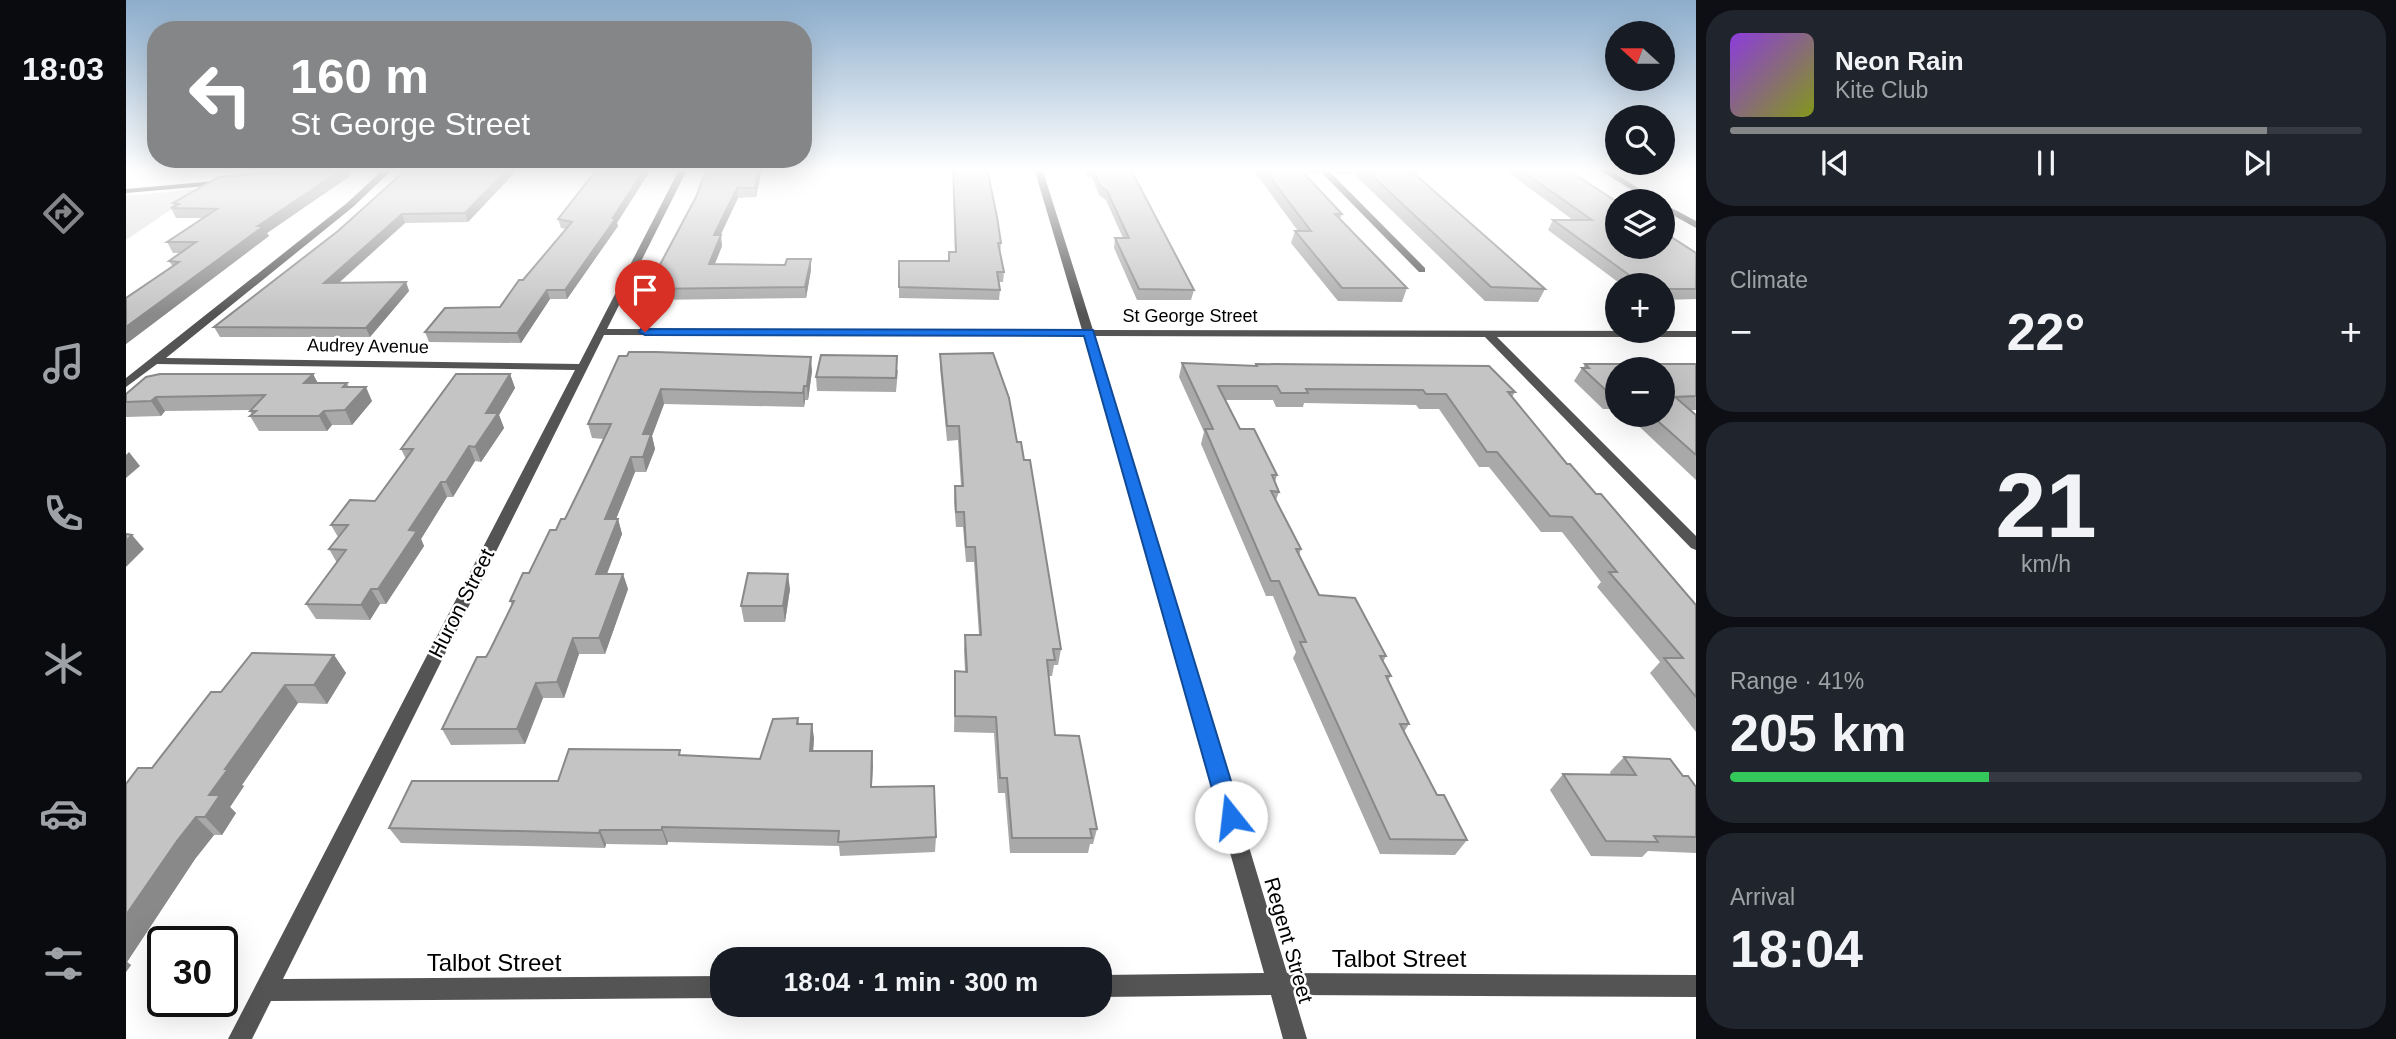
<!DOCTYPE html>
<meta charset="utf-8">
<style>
body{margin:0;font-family:Arial,sans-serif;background:#20242c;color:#f1f3f6;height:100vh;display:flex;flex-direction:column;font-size:26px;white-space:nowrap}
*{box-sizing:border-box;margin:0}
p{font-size:23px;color:#9ea1a6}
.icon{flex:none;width:38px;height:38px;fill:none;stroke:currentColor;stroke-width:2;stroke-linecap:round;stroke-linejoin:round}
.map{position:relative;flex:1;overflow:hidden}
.details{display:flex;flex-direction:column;gap:10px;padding:10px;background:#0d0f14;width:700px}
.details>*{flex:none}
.hud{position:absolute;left:21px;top:21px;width:665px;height:147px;border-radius:28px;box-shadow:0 7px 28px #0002;background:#858687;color:#fff;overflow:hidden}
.needle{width:46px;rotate:291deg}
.controls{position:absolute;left:1479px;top:21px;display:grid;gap:14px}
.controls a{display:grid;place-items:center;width:70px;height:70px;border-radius:50%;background:#171b24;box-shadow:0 7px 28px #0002;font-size:35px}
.speed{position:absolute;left:21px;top:926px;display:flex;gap:14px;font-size:35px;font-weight:700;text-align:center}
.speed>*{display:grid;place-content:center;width:91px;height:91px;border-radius:50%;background:#171b24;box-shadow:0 7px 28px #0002;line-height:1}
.speed .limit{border:4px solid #111;border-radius:10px;background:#fff;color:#111}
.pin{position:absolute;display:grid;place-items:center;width:60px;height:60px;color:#fff;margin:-72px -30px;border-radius:50% 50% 50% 0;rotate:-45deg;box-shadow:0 0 7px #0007}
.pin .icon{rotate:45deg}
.me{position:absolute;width:77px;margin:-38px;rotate:344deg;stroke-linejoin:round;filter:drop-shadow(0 0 5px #0008)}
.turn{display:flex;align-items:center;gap:24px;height:147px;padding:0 28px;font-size:32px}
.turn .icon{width:91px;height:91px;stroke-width:2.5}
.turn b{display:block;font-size:49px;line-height:60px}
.big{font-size:52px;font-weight:700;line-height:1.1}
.details .tile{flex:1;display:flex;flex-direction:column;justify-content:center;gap:10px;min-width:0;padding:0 24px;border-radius:28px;background:#20242c}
.details .dial{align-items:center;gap:0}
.dial b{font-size:91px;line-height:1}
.song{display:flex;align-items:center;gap:21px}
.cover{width:84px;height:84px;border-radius:10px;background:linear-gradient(135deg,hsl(270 70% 55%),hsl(70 70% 35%))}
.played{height:7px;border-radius:4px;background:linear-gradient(90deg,#858687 85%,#363941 85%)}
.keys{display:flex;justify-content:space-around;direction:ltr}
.heat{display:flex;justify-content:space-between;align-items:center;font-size:38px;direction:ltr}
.charge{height:10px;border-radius:5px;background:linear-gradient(90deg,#34c759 41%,#363941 0)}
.trip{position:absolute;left:584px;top:947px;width:402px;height:70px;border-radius:28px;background:#171b24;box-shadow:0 7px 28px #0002;font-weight:700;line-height:70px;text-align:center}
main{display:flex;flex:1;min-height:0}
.tab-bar{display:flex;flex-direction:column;width:126px;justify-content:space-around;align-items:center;background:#090b0e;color:#9ea1a6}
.tab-bar .icon{width:49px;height:49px}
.tab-bar .active{color:#858687}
.tab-bar b{font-size:32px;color:#f1f3f6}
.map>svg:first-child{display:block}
.green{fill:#dbdbdb}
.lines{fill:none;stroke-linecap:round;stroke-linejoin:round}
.street{fill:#545454;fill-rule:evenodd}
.secondary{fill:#212121;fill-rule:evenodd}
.wall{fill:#a9a9a9}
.shaded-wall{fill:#898989}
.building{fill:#c4c4c4;stroke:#898989;stroke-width:2}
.route{fill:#1a73e8;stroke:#114b97;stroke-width:2}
.labels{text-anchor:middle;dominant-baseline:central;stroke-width:5;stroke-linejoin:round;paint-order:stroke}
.far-street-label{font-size:18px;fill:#000;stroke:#fff}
.street-label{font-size:21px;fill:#000;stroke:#fff}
.near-street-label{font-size:24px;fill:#000;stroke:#fff}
</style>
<main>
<nav class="tab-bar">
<b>18:03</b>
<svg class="icon active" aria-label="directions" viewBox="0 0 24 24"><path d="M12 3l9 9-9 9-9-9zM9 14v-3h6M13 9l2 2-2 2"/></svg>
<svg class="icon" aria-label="music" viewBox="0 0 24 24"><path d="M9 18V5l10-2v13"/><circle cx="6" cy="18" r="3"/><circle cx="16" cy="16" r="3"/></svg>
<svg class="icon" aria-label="phone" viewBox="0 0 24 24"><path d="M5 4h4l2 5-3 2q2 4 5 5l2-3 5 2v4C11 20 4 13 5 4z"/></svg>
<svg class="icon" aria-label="climate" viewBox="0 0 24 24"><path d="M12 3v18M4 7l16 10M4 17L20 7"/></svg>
<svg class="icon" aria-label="car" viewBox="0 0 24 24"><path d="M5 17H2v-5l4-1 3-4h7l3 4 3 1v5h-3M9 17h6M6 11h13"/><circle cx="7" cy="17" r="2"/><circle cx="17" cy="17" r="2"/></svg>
<svg class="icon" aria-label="filters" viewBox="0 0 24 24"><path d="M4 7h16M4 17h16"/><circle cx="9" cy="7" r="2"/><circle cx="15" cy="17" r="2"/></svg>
</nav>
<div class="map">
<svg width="1570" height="1039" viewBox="0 0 1570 1039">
<rect width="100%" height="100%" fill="#fff"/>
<path class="green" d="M73,189L74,190L0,240V196Z"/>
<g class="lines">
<g class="street">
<path d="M259,168H268L227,207L40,358L453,364L554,168H562L481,329L956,330L908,168H916L967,330L1570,331V337H1371L1570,536V550L1565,548L1359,337L969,336L1161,973L1570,975V997L1168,995L1181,1039H1157L1145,995L975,997V975L1138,973L958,336L478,335L157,979L597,976V998L145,1001L126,1039H102L449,370L31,364L0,387V378L221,203Z"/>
<path d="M1191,168H1200L1299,268V272H1293Z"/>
<path d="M1470,168H1480L1533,201H1524Z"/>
<path d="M1536,203L1570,221V228L1536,209Z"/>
</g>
<g class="secondary">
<path d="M219,168H250L204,174L200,172Z"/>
<path d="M100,180L104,182L103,184L0,193V189Z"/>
</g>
</g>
<g class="wall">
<path d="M199,168H221L224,176L141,233L143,236L0,344V298L47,267L43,261L55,253H47L41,242L76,218H50L45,208L48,206L47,203Z"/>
<path d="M393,168L342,222L279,223L213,283L280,282L283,291L244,337H94L88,327L212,231Z"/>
<path d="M636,168L630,197L612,198L594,235L596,246L589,264L685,270L680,298L523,300L521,289L570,197Z"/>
<path d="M827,168L875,243L874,253L878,272L877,282H872L874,290L873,300L773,298V261H823L829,252Z"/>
<path d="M958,168H1004L1068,290L1065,300H1011L988,248L989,238H997L980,200L973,195L966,177H961Z"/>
<path d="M1126,168H1195L1193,174H1179L1216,214L1214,219L1281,288L1276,302L1212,301L1165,243L1169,231H1172Z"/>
<path d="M1204,168H1292L1290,175H1289L1419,289L1412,302L1359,301L1228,174H1210Z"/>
<path d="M1376,168H1439L1570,253V299L1536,300V285H1496L1422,230L1427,220H1447Z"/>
<path d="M432,219L491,223L492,226L441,299H424L395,343L303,342L299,332L374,307L440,229L435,228Z"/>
<path d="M814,354L891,442L898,460L935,649L932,665H928L926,676H923L929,735L971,829L967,844H964L962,853H884L879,793H872L868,733L828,732L829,671L839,672L838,650L839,635H853L848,562H840L837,527H830L828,501L829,486H835L832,440L821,441L814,368Z"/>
<path d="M493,356L686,371L682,400H679L678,407L538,404L526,436L529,449L520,472H509L490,519H492L496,534L481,574H497L502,589L479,654H453L438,698H417L399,744L325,745L316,729L360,657L386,605L384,601L403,573L430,530L439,519L478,439L466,438L462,424Z"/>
<path d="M1056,363L1129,366L1130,364L1389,392L1386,397L1441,464L1570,605V732L1524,673L1534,662L1471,587L1475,582L1436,532H1415L1363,467H1353L1313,409H1293L1290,405L1178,403L1177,407H1150L1147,400H1100L1114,429L1151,475L1149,482L1153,492L1150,500L1175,549L1173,555L1193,595L1260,656L1257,662L1265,676L1262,680L1283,724L1278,732L1311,795L1341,840L1329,855L1254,854L1167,658L1170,652L1147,596H1140L1075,444L1078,432L1053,377Z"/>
<path d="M1459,364H1570V410H1564L1570,415V480L1501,415H1536L1491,369V409H1477L1448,381L1456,368H1457Z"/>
<path d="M772,370L770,392L691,391L690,377Z"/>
<path d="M187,374L192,383H221L223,387L246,401L226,425H206L201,431H133L124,416L126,415L124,411V410L39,411L35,416L0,417V394Z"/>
<path d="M384,374L389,388L373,415L378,428L355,462L349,461L327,497H321L295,539L298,546L260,604H254L244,620L190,619L180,604L211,563L203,549L212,537L205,525L249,501L280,459L275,449Z"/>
<path d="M664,589L659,622H618L615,606Z"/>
<path d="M208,655L220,673L201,704L172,703L116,785L118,786L104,807L110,813L96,835H88L69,859L1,962L5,965L0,972V784L26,768L95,692Z"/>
<path d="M672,718L673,724H686L688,739L687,751H746V787L810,837L809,852L714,856L713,846L542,842L541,845L480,844L479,848L275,843L263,828L432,781L556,755L634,759Z"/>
<path d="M1498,757L1557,776L1570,787V853L1522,851L1516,857L1465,856L1424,790L1437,774L1485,775L1484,772Z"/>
</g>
<g class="shaded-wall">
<path d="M0,168H53L0,172Z"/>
<path d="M218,168H221L224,176L141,233L143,236L0,344V327L132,226Z"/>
<path d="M383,168H393L342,222L339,213Z"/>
<path d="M519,168H526L491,223L492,226L441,299L439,290Z"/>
<path d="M633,168H636L630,197L629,188Z"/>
<path d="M611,188L612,198L590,245L588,235Z"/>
<path d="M276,214L279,223L202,292L198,283Z"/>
<path d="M595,235L596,246L584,275L583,264Z"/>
<path d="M685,259V270L680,298L679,287Z"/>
<path d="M280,282L283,291L244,337L240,328Z"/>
<path d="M421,290L424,299L395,343L391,333Z"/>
<path d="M685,357L686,371L682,400L681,386Z"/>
<path d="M187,374L194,388L178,383Z"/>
<path d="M384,374L389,388L373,415L378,428L355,462L349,447L360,413Z"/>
<path d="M678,386L679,400L678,407L677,393Z"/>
<path d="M240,387L246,401L226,425L219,410Z"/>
<path d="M535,389L538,404L526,436L529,449L520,472L517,457V434Z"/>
<path d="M30,397L39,411L35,416L25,401Z"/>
<path d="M198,411L206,425L201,431L193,416Z"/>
<path d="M343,446L349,461L327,497L320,482Z"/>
<path d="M3,452L14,466L0,478V455Z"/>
<path d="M505,457L509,472L484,534L479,519Z"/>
<path d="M315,482L321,497L295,539L298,546L260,604L252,589L283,530Z"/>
<path d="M492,519L496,534L475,589L470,574Z"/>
<path d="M6,535L18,549L0,567V541Z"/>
<path d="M497,574L502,589L479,654L473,638Z"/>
<path d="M662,574L664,589L659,622L657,606Z"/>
<path d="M245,589L254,604L244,620L235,605Z"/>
<path d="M447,638L453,654L438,698L431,682Z"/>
<path d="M208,655L220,673L201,704L188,685Z"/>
<path d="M410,683L417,698L399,744L391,729Z"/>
<path d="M159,685L172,703L116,785L118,786L104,807L110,813L96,835L79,817L83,795L99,769Z"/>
<path d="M686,724L688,739L686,766L684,751Z"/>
<path d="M746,751L747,766L745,802V787Z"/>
<path d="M70,817L88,835L69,859L1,962L5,965L0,972V915L51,841Z"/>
<path d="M536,827L542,842L541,845L536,830Z"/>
<path d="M474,830L480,844L479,848L473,833Z"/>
</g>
<g class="building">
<path d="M199,168H218L132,226H138L0,327V298L53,262L43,261L70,242H41L91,209L45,208L53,204L47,203L93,177Z"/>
<path d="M282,168H383L339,213L276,214L198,283L280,282L240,328L88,327L212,231Z"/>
<path d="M472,168H519L487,218H490L439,290H421L391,333L299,332L319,308L374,307L393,280H397L446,222L432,219Z"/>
<path d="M581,168H633L629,188H611L588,235H595L583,264L659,265L661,259H685L679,287L521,289L570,197Z"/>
<path d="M827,168H861L871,217L875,243H872L878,272H871L874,290L773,287V261H823V252H830Z"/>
<path d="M962,168H1004L1068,290L1013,289L989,238H1003L981,191L974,186L967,169Z"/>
<path d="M1137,168H1173L1216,214H1209L1281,288H1216L1169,231H1185Z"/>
<path d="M1238,168H1282L1419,289L1365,287Z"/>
<path d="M1392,168H1439L1491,202V247H1536V231L1570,253V289H1536V285H1517L1427,220H1466Z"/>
<path d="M503,352H530L685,357L681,386H678L677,393L535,389L517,434H525L517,457H505L479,519H492L470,574H497L473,638H447L431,682L410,683L391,729H316L351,657H360L364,650L388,601H384L397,573H403L424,530H430L435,519H439L464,468L485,424H462L493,356H501Z"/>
<path d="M867,353L883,398L891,442H895L898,460H904L935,649H927L929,660H921L929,735L953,736L971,829H964L966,838H886L881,778H874L870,717L829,716V671L841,672L839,635H855L849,547H840L838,512H830L829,486H837L833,426H821L814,354Z"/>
<path d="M695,355L771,356L770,378L690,377Z"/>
<path d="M1056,363L1131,366L1130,364L1363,366L1389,392H1382L1441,464H1444L1470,494H1475L1570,605V697L1538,658H1557L1483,572H1491L1446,517L1424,516L1371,452H1361L1320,394H1300L1297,390L1180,389L1182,393H1155L1151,386H1092L1114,429H1128L1151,475H1146L1153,492L1145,491L1175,549H1170L1193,595L1229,598L1260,656H1254L1265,676H1260L1283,724H1274L1311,795H1318L1341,840L1264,839L1174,642H1180L1153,581H1145L1079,429H1087Z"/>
<path d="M1459,364H1570V396L1549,397L1570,415V455L1525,415H1536V369H1491V395H1485L1456,368H1463Z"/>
<path d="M34,374H187L178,383H221L217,387H240L219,410L198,411L193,416H124L130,411H124L139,395L30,397L25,401L0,402V394L20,377Z"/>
<path d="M330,374H384L360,413H372L349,447L343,446L320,482H315L283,530L291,531L252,589H245L235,605L180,604L220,550L203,549L222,525H205L224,500L249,501L287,449H275Z"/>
<path d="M0,534L6,535L0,541Z"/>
<path d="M622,573L662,574L657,606H615Z"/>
<path d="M126,653L208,655L188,685H159L99,769H102L83,795H94L79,817H70L51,841L0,915V784L12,768H26L85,692H95Z"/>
<path d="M672,718L671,724H686L684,751H746L745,787L808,786L810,837L712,842L713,831L536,827V830H474L473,833L263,828L286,781H432L443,749L554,750L553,755L634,759L647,719Z"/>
<path d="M1498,757L1544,759L1557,776H1562L1570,787V837L1528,836L1532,842L1480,841L1437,774L1510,775Z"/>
</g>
<linearGradient id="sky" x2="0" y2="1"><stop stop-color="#8cadcc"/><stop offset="0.54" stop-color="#fff"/><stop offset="1" stop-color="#fff" stop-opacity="0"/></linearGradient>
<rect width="1570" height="314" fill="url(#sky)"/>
<path class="route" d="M515,329L967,330L1116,817L1113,824L1105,827L1097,824L1094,817L958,336L519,335L513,332Z"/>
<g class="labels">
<g class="far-street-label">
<text x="1064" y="316">St George Street</text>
<text transform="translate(242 346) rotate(1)">Audrey Avenue</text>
</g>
<g class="street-label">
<text transform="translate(335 603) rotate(-63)">Huron Street</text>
<text transform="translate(1163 940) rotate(74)">Regent Street</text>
</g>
<g class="near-street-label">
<text x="1273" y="958">Talbot Street</text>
<text x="368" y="962">Talbot Street</text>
</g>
</g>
</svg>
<div class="controls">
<a><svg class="needle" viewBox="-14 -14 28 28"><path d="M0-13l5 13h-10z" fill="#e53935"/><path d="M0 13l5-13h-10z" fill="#9ea1a6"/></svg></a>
<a><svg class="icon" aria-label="search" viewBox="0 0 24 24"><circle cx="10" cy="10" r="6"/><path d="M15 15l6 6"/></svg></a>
<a><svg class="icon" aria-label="layers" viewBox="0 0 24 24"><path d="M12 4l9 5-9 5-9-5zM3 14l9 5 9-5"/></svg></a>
<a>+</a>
<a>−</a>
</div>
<div class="speed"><div class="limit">30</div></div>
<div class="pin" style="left:519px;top:332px;background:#d93025"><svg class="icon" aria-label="arrive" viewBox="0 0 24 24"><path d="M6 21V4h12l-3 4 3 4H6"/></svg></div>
<svg class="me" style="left:1105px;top:817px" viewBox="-20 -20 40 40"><circle r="19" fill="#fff"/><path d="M0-13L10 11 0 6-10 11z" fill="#1a73e8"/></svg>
<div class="trip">18:04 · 1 min · 300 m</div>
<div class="hud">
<div class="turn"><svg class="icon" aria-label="left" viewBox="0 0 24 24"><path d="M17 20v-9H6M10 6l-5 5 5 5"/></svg><div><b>160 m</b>St George Street</div></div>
</div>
</div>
<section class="details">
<div class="tile">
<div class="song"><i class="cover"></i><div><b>Neon Rain</b><p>Kite Club</p></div></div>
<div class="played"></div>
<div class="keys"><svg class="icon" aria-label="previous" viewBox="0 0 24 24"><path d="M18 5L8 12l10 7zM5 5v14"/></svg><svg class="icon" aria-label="pause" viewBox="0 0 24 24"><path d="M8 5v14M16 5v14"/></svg><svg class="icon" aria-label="next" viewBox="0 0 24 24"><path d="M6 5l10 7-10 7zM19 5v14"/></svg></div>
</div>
<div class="tile"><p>Climate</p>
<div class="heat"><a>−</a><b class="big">22°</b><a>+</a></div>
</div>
<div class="tile dial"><b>21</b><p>km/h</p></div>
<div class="tile"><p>Range · 41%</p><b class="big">205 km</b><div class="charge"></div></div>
<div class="tile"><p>Arrival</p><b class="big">18:04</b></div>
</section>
</main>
